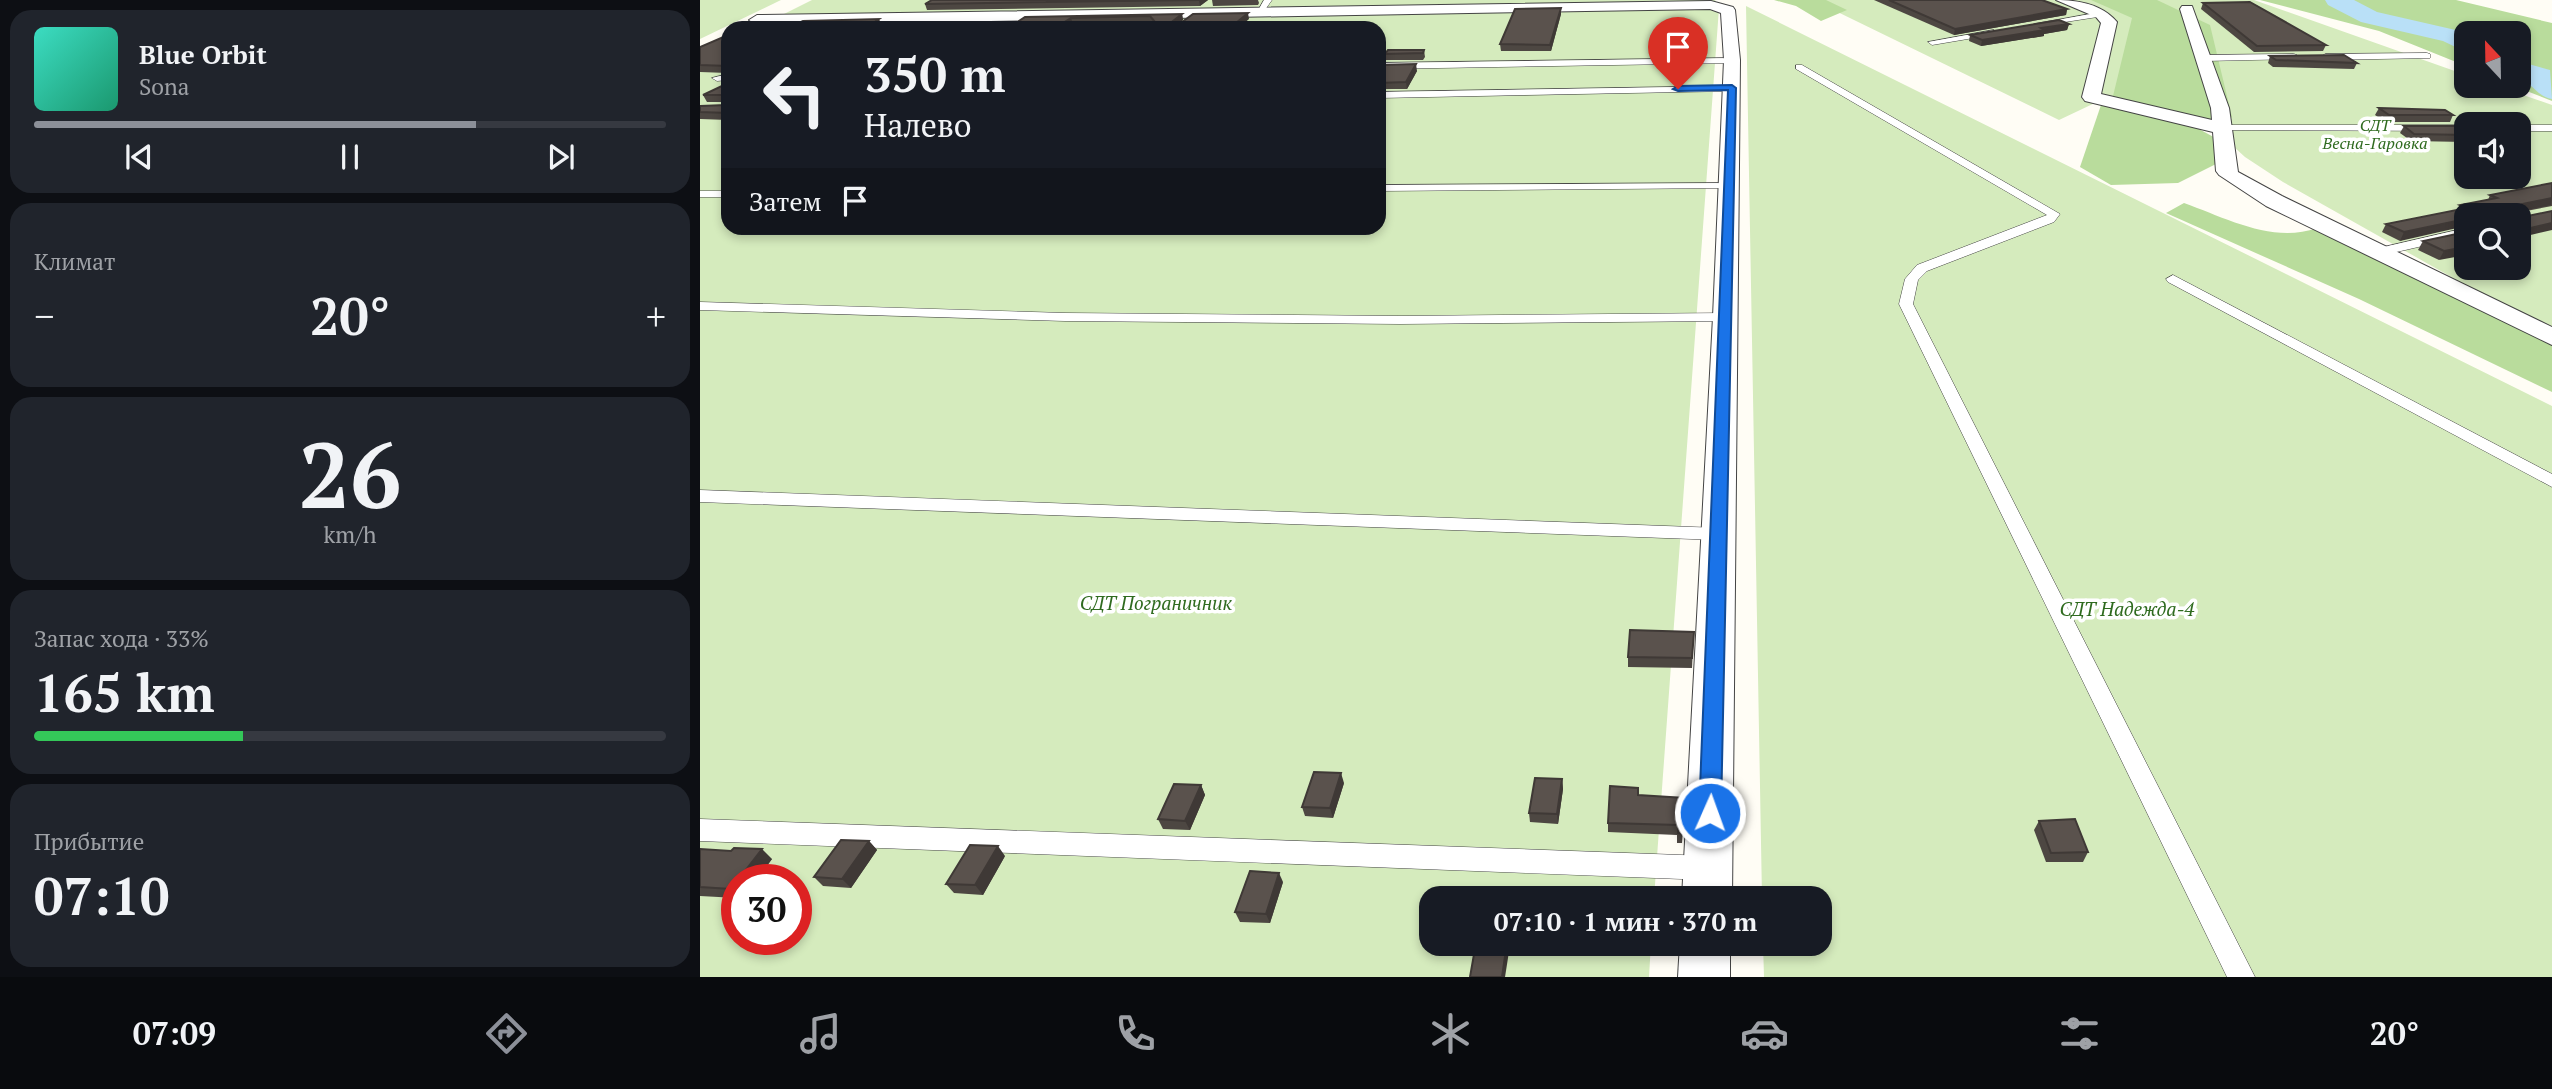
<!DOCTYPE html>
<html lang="ru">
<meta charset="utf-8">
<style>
body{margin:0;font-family:"PT Serif",serif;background:#20242c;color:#f1f3f6;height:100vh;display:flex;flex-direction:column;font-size:26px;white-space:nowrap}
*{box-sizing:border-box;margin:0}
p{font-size:23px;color:#9ea1a6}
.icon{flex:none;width:38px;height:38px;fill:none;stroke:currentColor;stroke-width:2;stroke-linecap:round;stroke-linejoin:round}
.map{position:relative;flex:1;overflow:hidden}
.panel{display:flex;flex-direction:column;gap:10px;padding:10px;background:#0d0f14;width:700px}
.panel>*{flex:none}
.guide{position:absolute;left:21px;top:21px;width:665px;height:214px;border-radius:21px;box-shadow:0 4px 10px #0003;background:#171b24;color:#f1f3f6;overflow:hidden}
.needle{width:46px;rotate:338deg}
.buttons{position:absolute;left:1754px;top:21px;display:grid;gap:14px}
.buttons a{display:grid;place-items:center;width:77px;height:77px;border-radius:14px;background:#171b24;box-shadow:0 4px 10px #0003;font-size:35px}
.speed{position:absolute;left:21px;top:864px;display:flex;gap:14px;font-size:35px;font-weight:700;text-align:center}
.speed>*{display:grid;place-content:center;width:91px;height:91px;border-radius:50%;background:#171b24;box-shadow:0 4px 10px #0003;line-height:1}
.speed .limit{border:10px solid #d22;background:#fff;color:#111}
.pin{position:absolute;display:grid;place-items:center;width:60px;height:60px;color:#fff;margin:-72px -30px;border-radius:50% 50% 50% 0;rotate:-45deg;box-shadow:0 0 7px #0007}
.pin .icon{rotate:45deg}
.me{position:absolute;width:77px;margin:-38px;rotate:2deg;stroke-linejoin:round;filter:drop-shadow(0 0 5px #0008)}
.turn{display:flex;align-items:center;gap:24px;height:147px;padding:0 28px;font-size:32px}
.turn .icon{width:91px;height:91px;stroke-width:2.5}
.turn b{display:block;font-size:49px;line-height:60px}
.then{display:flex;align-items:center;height:66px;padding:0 28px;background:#0003;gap:14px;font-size:26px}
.big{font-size:52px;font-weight:600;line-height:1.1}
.panel .tile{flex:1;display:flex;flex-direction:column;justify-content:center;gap:10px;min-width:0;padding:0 24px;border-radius:21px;background:#20242c}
.panel .dial{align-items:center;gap:0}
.dial b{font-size:91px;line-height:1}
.song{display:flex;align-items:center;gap:21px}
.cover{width:84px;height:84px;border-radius:10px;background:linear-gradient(135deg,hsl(170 70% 55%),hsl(160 70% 35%))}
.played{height:7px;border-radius:4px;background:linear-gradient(90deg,#8c9099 70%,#363941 70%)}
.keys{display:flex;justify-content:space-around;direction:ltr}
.heat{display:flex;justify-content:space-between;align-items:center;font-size:38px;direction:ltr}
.charge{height:10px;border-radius:5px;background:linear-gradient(90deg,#34c759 33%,#363941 0)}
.trip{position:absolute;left:719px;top:886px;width:413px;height:70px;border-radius:21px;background:#171b24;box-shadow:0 4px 10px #0003;font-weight:600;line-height:70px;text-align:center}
.dock{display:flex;height:112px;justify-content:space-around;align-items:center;background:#090b0e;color:#9ea1a6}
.dock .icon{width:49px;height:49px}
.dock .current{color:#8c9099}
.dock b{font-size:32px;color:#f1f3f6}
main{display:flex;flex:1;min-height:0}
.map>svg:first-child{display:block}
.green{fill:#d5ebbd;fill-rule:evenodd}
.forest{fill:#b9dc9c}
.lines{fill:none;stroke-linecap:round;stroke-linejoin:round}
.river{fill:#b9e0f7;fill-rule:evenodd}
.service-casing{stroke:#444;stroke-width:1}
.minor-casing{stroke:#444;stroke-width:2}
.service{fill:#fff;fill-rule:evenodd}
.minor{fill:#fff;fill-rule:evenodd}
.wall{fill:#4d4742}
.shaded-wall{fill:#3f3936}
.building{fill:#5a524d;stroke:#3f3936;stroke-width:2}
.route{fill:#1a73e8;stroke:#114b97;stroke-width:2}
.labels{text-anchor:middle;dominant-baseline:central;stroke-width:7;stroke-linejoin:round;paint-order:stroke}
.far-park-label{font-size:16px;font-style:italic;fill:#2f6b1f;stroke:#fff}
.park-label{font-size:19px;font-style:italic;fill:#2f6b1f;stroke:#fff}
</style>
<main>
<section class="panel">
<div class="tile">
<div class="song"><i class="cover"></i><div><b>Blue Orbit</b><p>Sona</p></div></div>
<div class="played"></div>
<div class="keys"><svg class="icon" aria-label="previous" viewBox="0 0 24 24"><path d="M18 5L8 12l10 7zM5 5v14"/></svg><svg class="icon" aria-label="pause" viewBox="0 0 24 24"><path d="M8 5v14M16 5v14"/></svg><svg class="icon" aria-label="next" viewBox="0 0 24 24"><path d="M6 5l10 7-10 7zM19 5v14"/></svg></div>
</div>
<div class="tile"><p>Климат</p>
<div class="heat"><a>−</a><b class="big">20°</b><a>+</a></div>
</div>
<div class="tile dial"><b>26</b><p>km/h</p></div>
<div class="tile"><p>Запас хода · 33%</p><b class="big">165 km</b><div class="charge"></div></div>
<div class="tile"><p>Прибытие</p><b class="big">07:10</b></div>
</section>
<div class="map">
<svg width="1852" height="977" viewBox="0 0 1852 977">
<rect width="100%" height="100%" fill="#fffdf5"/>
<g class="green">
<path d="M0,0H81L0,39Z"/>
<path d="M112,0H1015L1017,4L76,18Z"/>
<path d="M1113,0H1554L1766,75V86H1797L1852,105V328L1785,296L1583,182L1545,157L1513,128L1397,102L1359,120ZM1766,124H1818V177H1766ZM1766,215H1818V268H1766Z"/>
<path d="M1046,6L1852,406V977H1064L1063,943H1120V898H1062Z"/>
<path d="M1019,8L954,898H732V943H951L949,977H0V50L28,35V228H679V28H41L55,21ZM37,880H96V940H37Z"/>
</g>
<g class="forest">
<path d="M1074,0H1126L1147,10L1121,21L1096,6Z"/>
<path d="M1391,0H1457L1510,25L1532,117L1523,124L1413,96L1432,18Z"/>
<path d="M1560,0H1756L1852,23V101L1814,86H1818V33H1766V66L1679,31Z"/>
<path d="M1401,105L1488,123L1519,140L1516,164L1478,183L1411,185L1380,167Z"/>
<path d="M1484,203C1526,218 1573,244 1617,228L1852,342V392L1659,299L1466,213Z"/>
</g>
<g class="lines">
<g class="river">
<path d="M1625,0H1654L1677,12L1760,31L1766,34V52L1743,41L1661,22L1628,5Z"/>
<path d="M1818,61L1850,70L1852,99C1836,96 1832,82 1818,78Z"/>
</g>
<g class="service-casing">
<g id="service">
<path d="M564,0H572L562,14H556Z"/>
<path d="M1401,12L1404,16L1339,26L1335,24Z"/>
<path d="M1294,30L1297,34L1232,45L1228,42Z"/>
<path d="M1727,53L1730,54V58L1625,60L1621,57L1625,54Z"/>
<path d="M1594,54L1597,55V59L1503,61L1499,58L1503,55Z"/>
<path d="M1035,58V62L1032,63L679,69V63Z"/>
<path d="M1096,65H1102L1360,214L1354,222L1227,271L1218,280L1213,304L1555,977H1527L1199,304L1205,279L1217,265L1347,215L1096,69Z"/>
<path d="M28,74V80L17,81L12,78Z"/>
<path d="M1035,86L1037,88L1032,91L679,98V92Z"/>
<path d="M1522,125H1766V131L1518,130V126Z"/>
<rect x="1818" y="125" width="34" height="6"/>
<path d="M1034,183V187L1030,188L679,191V185Z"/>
<rect x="0" y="191" width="28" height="6"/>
<path d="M1766,228V236L1679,256L1673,252L1675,249Z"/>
<path d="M1473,275L1852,474V487L1468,282L1466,279Z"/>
<path d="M0,302L365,313L700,316L1026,313L1033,317L1026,321L700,324L365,321L0,310Z"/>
<path d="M0,490L1019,528L1026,530L1028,534L1026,538L1019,540L0,502Z"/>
<path d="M0,819L1008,856L1017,860L1021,868L1017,876L1008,880L0,841Z"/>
</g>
</g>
<g class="minor-casing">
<g id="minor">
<path d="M1356,0C1378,0 1402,4 1417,22L1401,94L1512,120L1511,108L1480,9L1482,6H1492L1529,108L1538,172L1582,196L1852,327V345L1566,206L1519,175L1516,171L1513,132L1385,101L1382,97L1401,23L1396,17Z"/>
<path d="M1011,1L1033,7L1035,10L1040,60L1032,898H982L1013,317L1024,60L1021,13L1010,9L57,25L49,20L57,15Z"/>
<path d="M980,943H1030V977H978Z"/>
</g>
</g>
<use href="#service" class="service"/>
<use href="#minor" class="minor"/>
</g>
<g class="wall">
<path d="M232,0H508L500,6L227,10L225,4Z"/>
<path d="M512,0H558L559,3L558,5L513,6Z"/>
<path d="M1174,0H1342L1367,9L1366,15L1254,35Z"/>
<path d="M1503,3L1626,45L1623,51L1554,52L1501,9Z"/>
<path d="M482,14L483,20L474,28H457L452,22L373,24L325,17Z"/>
<path d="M861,14L851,51H801L800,44Z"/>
<path d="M1369,24L1367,30L1344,34V36L1281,46L1269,41L1270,35Z"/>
<path d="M28,35V73L0,72V47Z"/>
<path d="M724,50L725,57L723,60H686L685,54Z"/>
<path d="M1570,56L1657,63L1654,69L1573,67L1568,63Z"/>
<path d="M679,65L717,71L707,89H679Z"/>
<path d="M28,83V120L0,119V106L26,105V102H7L3,95Z"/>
<path d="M1679,108L1753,115L1750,122H1685L1675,115Z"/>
<path d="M1704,126H1766V142L1711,141L1700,133Z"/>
<path d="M1852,183V206L1821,212L1820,215L1823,217L1852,230L1766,215L1700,241L1682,232L1686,224L1757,210L1760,205L1788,200L1790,195Z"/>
<path d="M1766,232L1739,260L1718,250L1723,241Z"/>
<path d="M994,632L992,668L928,667V657Z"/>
<path d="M862,779L863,789L858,824L830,822L829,813Z"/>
<path d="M644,783L633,818L605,816L602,807Z"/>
<path d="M501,785L505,795L490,830L463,829L458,819Z"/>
<path d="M938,795L985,798L982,843H977V835L908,832V823Z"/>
<path d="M1339,821L1388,852L1383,862H1346L1334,830Z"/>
<path d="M169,841L177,850L151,888L123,886L114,877Z"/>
<path d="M0,849L72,859L56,880H37V898L0,896Z"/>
<path d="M305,856L283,895L254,893L246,884Z"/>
<path d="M583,882L570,923L540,922L535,912Z"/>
</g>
<g class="shaded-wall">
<path d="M499,0H508L500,6Z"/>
<path d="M861,8V14L851,51L850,45Z"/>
<path d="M1367,9L1366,15L1254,35L1255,29Z"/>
<path d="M548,13L549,19L539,28H530Z"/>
<path d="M482,14L483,20L474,28H464Z"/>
<path d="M371,18L373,24L367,28H355Z"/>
<path d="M179,19L182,26L178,28H166Z"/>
<path d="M1369,24L1367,30L1344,34V36L1281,46L1282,40Z"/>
<path d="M716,64L717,71L707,89L706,82Z"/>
<path d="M1852,198L1851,205L1817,212L1822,204Z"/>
<path d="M1766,219V226L1700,241L1704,232Z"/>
<path d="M1852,223V230L1818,238V231Z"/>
<path d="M1766,247V255L1739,260L1744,251Z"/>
<path d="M641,773L644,783L633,818L630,808Z"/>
<path d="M862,779L863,789L858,824L857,814Z"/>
<path d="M501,785L505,795L490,830L485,821Z"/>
<path d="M169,841L177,850L151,888L142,879Z"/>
<path d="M298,846L305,856L283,895L275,885Z"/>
<path d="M62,849L72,859L56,880H38Z"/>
<path d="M579,873L583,882L570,923L566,914Z"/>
<path d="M37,882V894L31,889Z"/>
<path d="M807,943H810V945L805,977H802Z"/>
</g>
<g class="building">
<path d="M232,0H350L347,2L225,4Z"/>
<path d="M350,0H499L347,2Z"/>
<path d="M1189,0H1342L1367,9L1255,29Z"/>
<path d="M1550,2L1626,45L1557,46L1503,3Z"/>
<path d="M861,8L850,45L800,44L815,9Z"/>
<path d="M548,13L530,28H474L493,14Z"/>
<path d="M482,14L464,28H460L450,16L371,18L355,28H308L325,17Z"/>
<path d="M179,19L166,28H42L90,27L103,21Z"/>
<path d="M1359,20L1369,24L1341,28L1345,30L1282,40L1270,35Z"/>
<path d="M28,35V66L0,65V47Z"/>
<path d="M688,50H724L723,53L685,54Z"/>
<path d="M1644,55L1657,63L1576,60L1570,56Z"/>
<path d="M716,64L706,82L679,83V65Z"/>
<path d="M28,83V113L0,112V106L26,105V95H3Z"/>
<path d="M1679,108L1745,110L1753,115H1689Z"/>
<path d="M1704,126H1766V135L1714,134Z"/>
<path d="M1852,183V198L1822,204L1820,215L1823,217L1852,211V223L1818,231V215H1766V219L1704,232L1686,224L1767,208L1760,205L1797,198L1790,195Z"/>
<path d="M1766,232V247L1744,251L1723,241Z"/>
<path d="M930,630L994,632L992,658L928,657Z"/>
<path d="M614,772L641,773L630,808L602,807Z"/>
<path d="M835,778L862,779L857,814L829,813Z"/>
<path d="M474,784L501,785L485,821L458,819Z"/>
<path d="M910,786L938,788V795L985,798L983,834L978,833V825L908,823Z"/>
<path d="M1375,819L1388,852L1351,853L1339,821Z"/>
<path d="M141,840L169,841L142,879L114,877Z"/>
<path d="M270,845L298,846L275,885L246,884Z"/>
<path d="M34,848L62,849L38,880H37V882L31,889L0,887V849L31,851Z"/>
<path d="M550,871L579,873L566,914L535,912Z"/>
<path d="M776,943H807L802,977H770Z"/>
</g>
<path class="route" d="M1032,85L1036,88L1021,813L1018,820L1010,822L1002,820L999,813L1028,90L978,91L973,89L978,86Z"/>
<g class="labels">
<g class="far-park-label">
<text x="1675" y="125">СДТ<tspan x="1675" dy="18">Весна-Гаровка</tspan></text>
</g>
<g class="park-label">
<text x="456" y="602">СДТ Пограничник</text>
<text x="1427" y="608">СДТ Надежда-4</text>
</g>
</g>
</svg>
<div class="buttons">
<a><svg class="needle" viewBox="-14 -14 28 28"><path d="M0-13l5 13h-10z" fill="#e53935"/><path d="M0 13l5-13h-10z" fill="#9ea1a6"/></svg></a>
<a><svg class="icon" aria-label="sound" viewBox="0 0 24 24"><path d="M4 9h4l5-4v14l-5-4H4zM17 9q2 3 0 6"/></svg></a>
<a><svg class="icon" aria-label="search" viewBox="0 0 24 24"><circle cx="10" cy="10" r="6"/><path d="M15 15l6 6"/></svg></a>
</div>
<div class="speed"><div class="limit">30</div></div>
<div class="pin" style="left:978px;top:89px;background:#d93025"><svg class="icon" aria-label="arrive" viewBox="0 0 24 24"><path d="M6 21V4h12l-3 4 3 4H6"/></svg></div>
<svg class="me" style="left:1010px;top:813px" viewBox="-20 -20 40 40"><circle r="17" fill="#1a73e8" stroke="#fff" stroke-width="3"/><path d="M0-11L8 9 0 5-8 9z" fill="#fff"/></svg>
<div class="trip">07:10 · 1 мин · 370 m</div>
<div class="guide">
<div class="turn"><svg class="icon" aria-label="left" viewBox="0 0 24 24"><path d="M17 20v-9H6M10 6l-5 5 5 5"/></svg><div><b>350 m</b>Налево</div></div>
<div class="then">Затем<svg class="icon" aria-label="arrive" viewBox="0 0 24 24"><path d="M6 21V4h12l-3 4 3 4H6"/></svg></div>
</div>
</div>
</main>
<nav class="dock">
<b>07:09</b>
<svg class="icon current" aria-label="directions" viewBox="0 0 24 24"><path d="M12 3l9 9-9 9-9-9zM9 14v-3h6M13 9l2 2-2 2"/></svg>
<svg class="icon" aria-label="music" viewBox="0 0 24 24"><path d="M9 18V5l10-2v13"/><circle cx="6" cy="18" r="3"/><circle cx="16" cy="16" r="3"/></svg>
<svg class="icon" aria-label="phone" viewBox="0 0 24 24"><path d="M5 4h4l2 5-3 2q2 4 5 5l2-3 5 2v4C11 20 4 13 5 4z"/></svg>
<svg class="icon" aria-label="climate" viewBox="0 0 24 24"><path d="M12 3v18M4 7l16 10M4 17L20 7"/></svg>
<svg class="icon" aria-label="car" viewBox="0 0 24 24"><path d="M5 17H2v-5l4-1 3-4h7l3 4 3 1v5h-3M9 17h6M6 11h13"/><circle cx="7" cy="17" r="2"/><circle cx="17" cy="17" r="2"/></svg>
<svg class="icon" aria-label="filters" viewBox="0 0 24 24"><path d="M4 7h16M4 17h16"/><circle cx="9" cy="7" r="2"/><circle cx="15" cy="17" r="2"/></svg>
<b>20°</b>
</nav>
